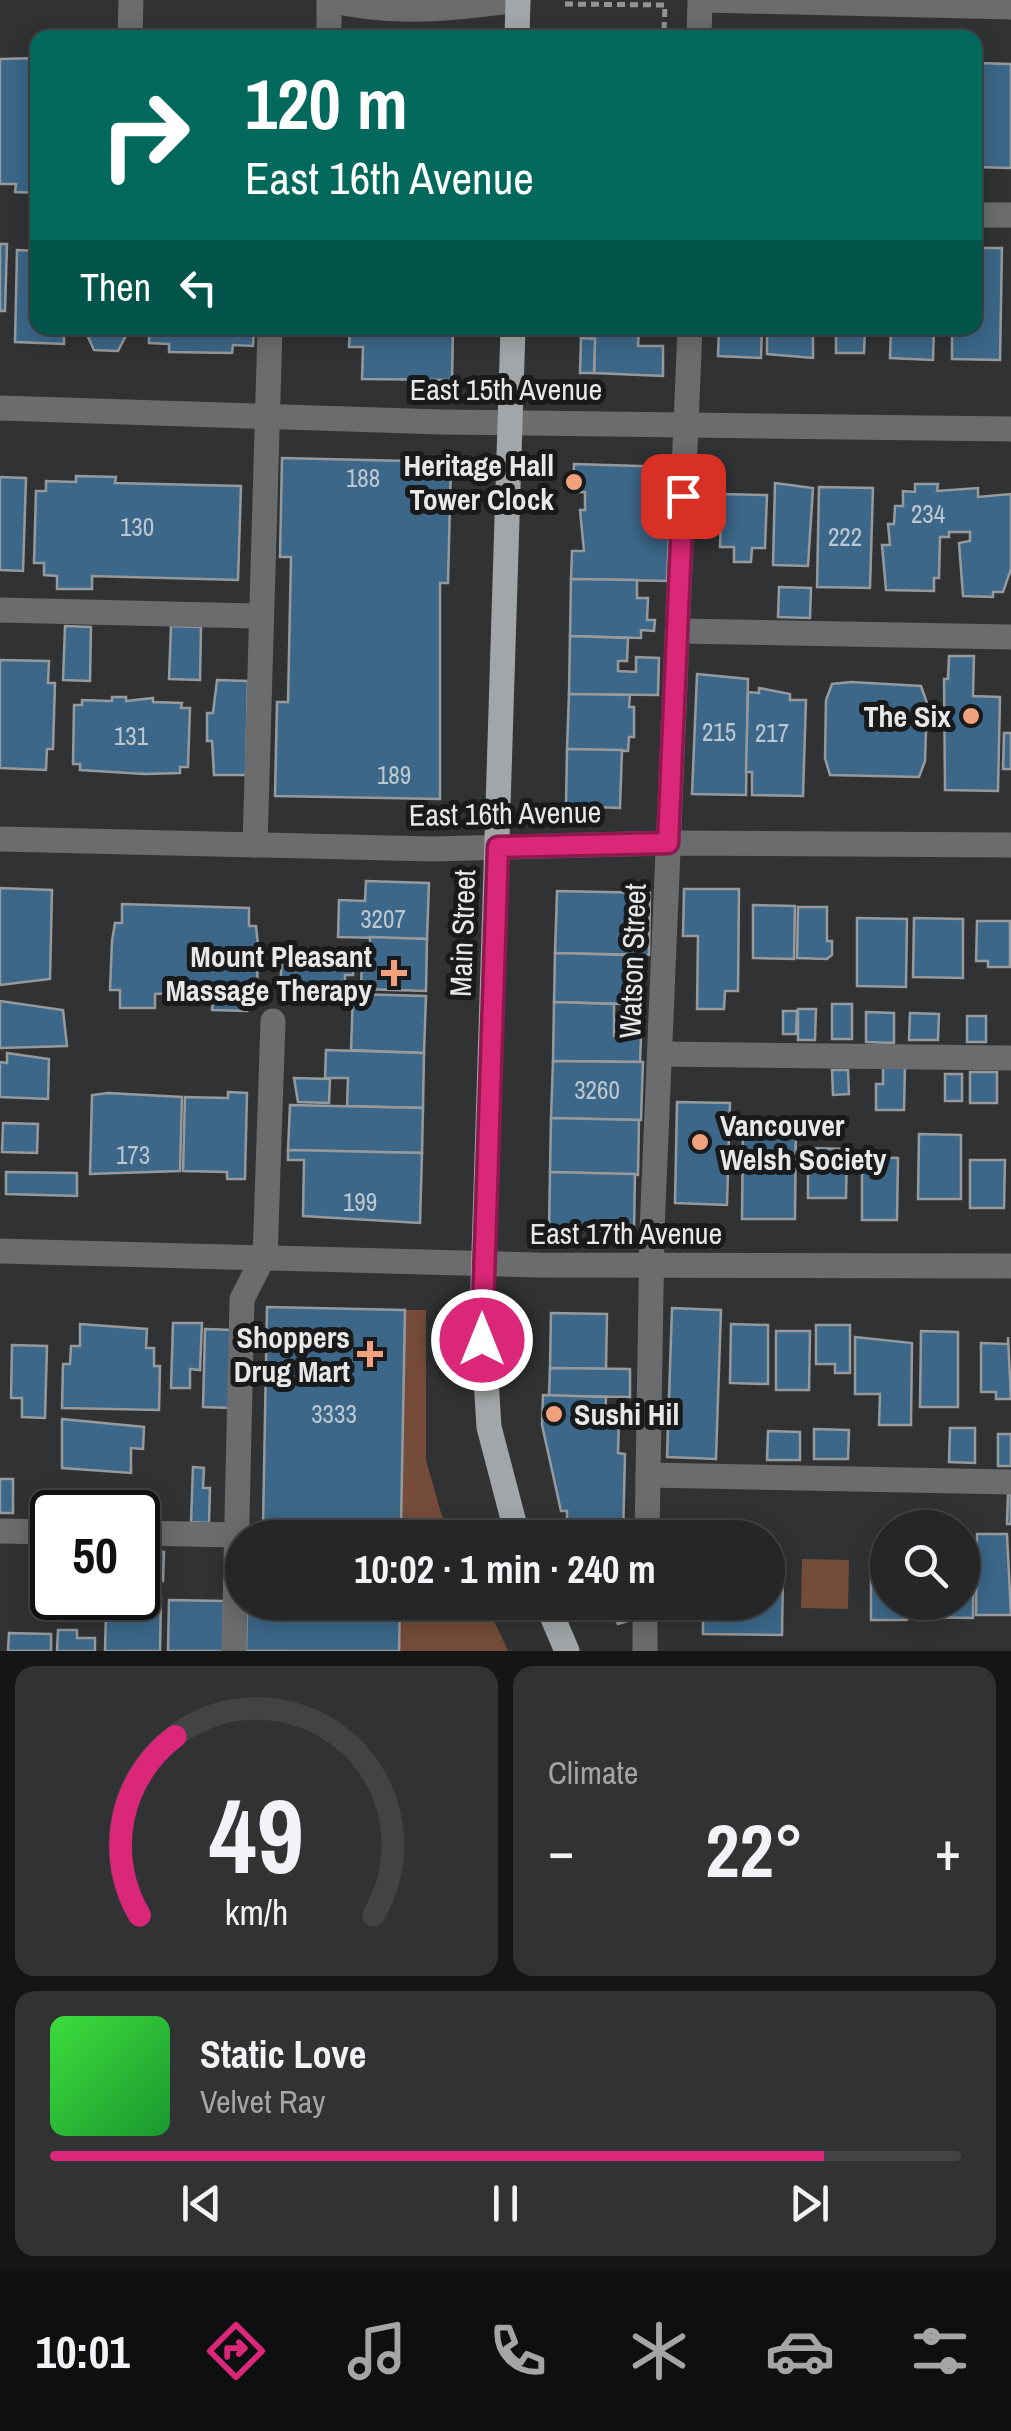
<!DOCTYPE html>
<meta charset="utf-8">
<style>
body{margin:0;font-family:"Archivo Narrow",sans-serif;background:#303233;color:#f1f3f6;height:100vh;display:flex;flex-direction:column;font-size:38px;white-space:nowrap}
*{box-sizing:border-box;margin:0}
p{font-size:32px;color:#a3a5a7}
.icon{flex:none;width:55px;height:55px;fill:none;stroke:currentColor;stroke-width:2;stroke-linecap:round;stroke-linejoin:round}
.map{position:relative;height:1651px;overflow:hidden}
.side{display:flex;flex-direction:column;gap:15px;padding:15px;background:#141515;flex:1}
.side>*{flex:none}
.banner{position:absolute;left:30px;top:30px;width:952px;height:305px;border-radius:20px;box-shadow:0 5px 25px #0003,0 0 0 2px #414344;background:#00695c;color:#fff;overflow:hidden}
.controls{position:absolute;left:870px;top:1510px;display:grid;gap:20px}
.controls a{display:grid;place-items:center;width:110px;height:110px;border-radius:50%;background:#242627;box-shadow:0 5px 25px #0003,0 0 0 2px #414344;font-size:50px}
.speed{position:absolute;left:30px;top:1490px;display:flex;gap:20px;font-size:50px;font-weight:700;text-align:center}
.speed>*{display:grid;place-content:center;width:130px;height:130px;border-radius:50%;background:#242627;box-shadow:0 5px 25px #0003,0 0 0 2px #414344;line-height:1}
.speed .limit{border:5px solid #111;border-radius:15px;background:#fff;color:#111}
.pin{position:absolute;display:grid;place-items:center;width:85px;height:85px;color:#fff;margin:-42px;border-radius:20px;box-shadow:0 5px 15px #0006}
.me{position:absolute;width:110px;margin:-55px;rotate:0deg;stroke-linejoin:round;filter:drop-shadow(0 0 8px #0008)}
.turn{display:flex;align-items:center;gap:35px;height:210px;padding:0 50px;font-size:45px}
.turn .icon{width:130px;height:130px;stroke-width:2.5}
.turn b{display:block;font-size:70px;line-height:85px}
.then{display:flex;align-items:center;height:95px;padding:0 50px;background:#0003;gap:20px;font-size:38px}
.big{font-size:75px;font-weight:700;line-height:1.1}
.side .tile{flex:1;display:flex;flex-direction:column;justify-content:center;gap:15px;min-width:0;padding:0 35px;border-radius:20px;background:#303233}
.side .dial{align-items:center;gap:0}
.dial svg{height:260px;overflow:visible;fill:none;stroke:#414344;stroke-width:7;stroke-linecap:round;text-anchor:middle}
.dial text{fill:#f1f3f6;stroke:none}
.song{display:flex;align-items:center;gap:30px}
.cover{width:120px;height:120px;border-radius:15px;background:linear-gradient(135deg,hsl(120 70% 55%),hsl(130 70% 35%))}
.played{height:10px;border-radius:5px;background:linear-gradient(90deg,#db2777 85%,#414344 85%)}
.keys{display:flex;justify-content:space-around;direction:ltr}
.heat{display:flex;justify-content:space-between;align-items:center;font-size:55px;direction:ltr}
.side .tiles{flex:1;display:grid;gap:15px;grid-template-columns:1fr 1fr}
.tile:last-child{grid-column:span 2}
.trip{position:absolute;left:225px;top:1520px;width:560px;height:100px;border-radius:50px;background:#242627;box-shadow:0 5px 25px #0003,0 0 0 2px #414344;font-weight:700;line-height:100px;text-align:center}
.tabs{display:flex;height:160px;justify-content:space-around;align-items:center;background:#0e0f10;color:#a3a5a7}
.tabs .icon{width:70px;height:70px}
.tabs .on{color:#db2777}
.tabs b{font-size:45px;color:#f1f3f6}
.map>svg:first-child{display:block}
.green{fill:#744c39}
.building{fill:#3c6788;stroke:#979a9c;stroke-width:2.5}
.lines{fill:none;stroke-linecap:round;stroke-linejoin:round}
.path{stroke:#919394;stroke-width:5;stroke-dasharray:8 5;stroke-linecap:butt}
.minor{stroke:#6b6c6d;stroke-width:25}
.major{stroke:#a3a6a8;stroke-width:25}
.route-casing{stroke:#8e194d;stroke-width:25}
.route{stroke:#db2777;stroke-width:18}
.poi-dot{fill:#f1a17d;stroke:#191a1b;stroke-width:4}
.labels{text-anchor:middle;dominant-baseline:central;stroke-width:10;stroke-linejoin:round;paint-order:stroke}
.number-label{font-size:25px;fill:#bcc8d1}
.street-label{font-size:30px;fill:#e7e8e9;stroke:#191a1b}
.poi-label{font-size:30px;font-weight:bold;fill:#e7e8e9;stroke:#191a1b;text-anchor:end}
</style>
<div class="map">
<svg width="1011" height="1651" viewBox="0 0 1011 1651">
<rect width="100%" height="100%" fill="#303234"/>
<g class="green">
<path d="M405,1310H426V1460L448,1537H401Z"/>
<path d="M802,1559L849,1560L848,1609L801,1608Z"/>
<path d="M400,1602L486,1603L508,1651H399Z"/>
</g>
<g class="building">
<path d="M38,58V193L15,192L16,184H0V59Z"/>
<path d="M976,63L1011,64V168L975,167Z"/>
<path d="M0,244H7L5,311H0Z"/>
<path d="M975,248H1002L1000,360L952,359V328H975Z"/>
<path d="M17,250L38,251V328H64V344L15,342Z"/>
<path d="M84,328H130L118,351L94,350Z"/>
<path d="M149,328H254L253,346L233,345L232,353L169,352V344L149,343Z"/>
<path d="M350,328H453L452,380L362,379L363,347H349Z"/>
<path d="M573,328H630V330Z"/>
<path d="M719,328H762L761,358L718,356Z"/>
<path d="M767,328H813V358L767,354Z"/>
<path d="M824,328H875V330L865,329L864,353H836V330Z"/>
<path d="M891,328H934L933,360L890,358Z"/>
<path d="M591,329L639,330L638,346H663V376L594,373L595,339H591Z"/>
<path d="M581,338L595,339L594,373H580Z"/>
<path d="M282,458L451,462L448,583H440V799L275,796L277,702H288L291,557H280Z"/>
<path d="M574,464L672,467L667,581L571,579L572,551H584L580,510H585V492H573Z"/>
<path d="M76,476L116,477L115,483L241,486L238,580L92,576V589H57V576L44,575V563H34L36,491H46V481L76,482Z"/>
<path d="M0,477L26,478L23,571L0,570Z"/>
<path d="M775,483L813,488L808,566L773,565Z"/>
<path d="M915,484H938L937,491L978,488V497L1011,494V569L1003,592H993V597L963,596L959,543L970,541V532H949V537H940L939,578H934V591L886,590L882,545H890L888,524H894L895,506H903V491L915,492Z"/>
<path d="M819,487L873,488L870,588L817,587Z"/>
<path d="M722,494L767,495L765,548H752L751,562H734V547H720Z"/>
<path d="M571,579L637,580V598H648L647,620H655L654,631L641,630V638L570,636Z"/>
<path d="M779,587L811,588L810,618L778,617Z"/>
<path d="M65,626L91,627L90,681L63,680Z"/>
<path d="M171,626L201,627L200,680L169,679Z"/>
<path d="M570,636L628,638L627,661H618V671L636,672V657L659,658L658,695L569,694Z"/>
<path d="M949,656H974L973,696L1000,697L998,791L945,790L944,679H948Z"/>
<path d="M0,660L49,661L48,683H55L53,749H47L46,770L0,768Z"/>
<path d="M697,674L748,679L746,795L692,794Z"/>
<path d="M217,680L248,681L246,775H214L212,741H207V713H213Z"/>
<path d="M851,682L921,686L927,703L925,761L919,777L830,775L825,758L826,700L832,684Z"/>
<path d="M759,688L790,694V700H806L803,796L752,795V772H746L748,692L759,693Z"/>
<path d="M569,694L630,695L629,707H634V737H629L628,751L567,749Z"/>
<path d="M112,697H126V701L153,698V702L182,703L181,708H190L188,767H180V773L145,774L80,770V764H73L74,705H82V700L112,701Z"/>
<path d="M1004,733H1011V769H1003Z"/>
<path d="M567,749L622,750L620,808L566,806Z"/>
<path d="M366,881L429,883L427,939L338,937L339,900L365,901Z"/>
<path d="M0,888L52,890L50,979L0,985Z"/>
<path d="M684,889H739L738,991H725L724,1009H697L698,936H683Z"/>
<path d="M557,891L650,893L649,955L555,953Z"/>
<path d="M122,904L249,908V926H256L258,945L257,994H247V1011L212,1010L213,996H194V992L155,994V1008H120V990H110L112,941L115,923H122Z"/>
<path d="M753,905L795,906L794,959L753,958Z"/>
<path d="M798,907H827V941H832V955L827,959L797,958Z"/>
<path d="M857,918L907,919L906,987L857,986Z"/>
<path d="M914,918L963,919V978L913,977Z"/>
<path d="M977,921H1010V967H988V961H976Z"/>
<path d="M370,937L427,939L426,991L361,989L362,957H370Z"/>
<path d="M555,953L625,955L624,1004L554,1002Z"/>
<path d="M282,954H293V958L346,960V965H353V975H345V993L280,991Z"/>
<path d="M353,994L426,996L424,1053L351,1050Z"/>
<path d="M0,1001L63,1010L67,1046L0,1048Z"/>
<path d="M554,1002L614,1004V1036L641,1037L640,1062L553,1061Z"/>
<rect x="832" y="1004" width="20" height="35"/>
<path d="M798,1009H816L815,1040H798Z"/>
<path d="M783,1011H797L796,1034H783Z"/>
<path d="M866,1012L894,1013V1043L866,1042Z"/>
<path d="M910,1013L939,1014L938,1040H909Z"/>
<rect x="967" y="1016" width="19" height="26"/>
<path d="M326,1050L424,1053L423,1108L347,1106L348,1078H325Z"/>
<path d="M7,1053L49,1059L48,1099L0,1097V1062L7,1063Z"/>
<path d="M553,1061L643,1062L641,1120L551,1118Z"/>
<path d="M883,1067H905L904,1110H876V1084H883Z"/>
<path d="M832,1070H848L849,1094L833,1095Z"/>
<rect x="970" y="1072" width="27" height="31"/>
<rect x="945" y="1074" width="17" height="27"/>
<path d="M294,1078L330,1079L329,1103L298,1102Z"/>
<path d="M228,1092L247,1093L245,1179H227V1172L183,1171L185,1097L228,1098Z"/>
<path d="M108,1093L182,1097L180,1171L90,1174L92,1095Z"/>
<path d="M677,1102L730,1103L727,1205L675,1203Z"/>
<path d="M290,1105L423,1108L422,1153L288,1150Z"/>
<path d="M551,1118L639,1120L638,1175L550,1172Z"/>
<path d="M743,1120H796L795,1219H742Z"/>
<path d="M3,1123L38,1124L37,1153L2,1152Z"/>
<path d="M919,1134L961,1135V1199H918Z"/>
<path d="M808,1148L847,1149L846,1198H808Z"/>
<path d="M288,1150L422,1153L420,1223L303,1216L304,1160H288Z"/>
<path d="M862,1157L898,1158L897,1220H862Z"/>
<path d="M970,1160H1005L1004,1208H970Z"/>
<path d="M6,1172L77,1173V1196L6,1194Z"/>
<path d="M550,1172L635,1174L634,1231L549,1230Z"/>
<path d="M267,1307L405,1310L401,1526H378V1538H301V1526H263Z"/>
<path d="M672,1308L721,1310L716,1459L667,1457Z"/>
<path d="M551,1313L607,1314L606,1369L550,1368Z"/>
<path d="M173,1323H202L200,1370L190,1369V1388H171Z"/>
<path d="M80,1324L147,1329L146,1348H154V1366H160L159,1410L62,1408L63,1364H70L71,1346H80Z"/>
<path d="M731,1324L768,1325V1384L730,1383Z"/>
<path d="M816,1325H850V1373H835V1364H816Z"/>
<path d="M205,1329L234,1330L232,1408L203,1407Z"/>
<path d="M776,1331H810L809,1390H776Z"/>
<path d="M921,1331L958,1332V1407H920Z"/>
<path d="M855,1337L912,1343L911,1425H879L880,1394H855Z"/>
<path d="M1008,1337L1011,1399H996V1392H981V1343L1008,1344Z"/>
<path d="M12,1345L47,1346L45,1418L22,1417V1398H11Z"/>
<path d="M550,1368L630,1369V1397L549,1396Z"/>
<path d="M543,1395L606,1397L605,1420H619L618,1453L625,1454L623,1538H576L567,1527V1511H561L542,1425Z"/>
<path d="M62,1419L144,1427L143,1449L131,1448V1473L62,1468Z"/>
<path d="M950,1428H975V1463L949,1462Z"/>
<path d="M814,1429L849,1430L848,1459H814Z"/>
<path d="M768,1431L800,1432V1460H767Z"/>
<rect x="998" y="1434" width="13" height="32"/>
<path d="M193,1467L204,1468L203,1488H210L209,1523L191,1522Z"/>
<rect x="0" y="1479" width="13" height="34"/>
<path d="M1008,1494H1011V1524H1007Z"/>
<path d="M977,1534H1007L1011,1615H976Z"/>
<path d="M962,1548H974L973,1618L919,1617L920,1602H962Z"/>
<path d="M138,1551L164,1552L163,1581H138Z"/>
<path d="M871,1570H888V1602H907V1620H871Z"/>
<path d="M768,1574H783L782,1635L703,1634V1614L685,1613V1602H768Z"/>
<path d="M122,1598H161L160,1651H105L106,1611H122Z"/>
<path d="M169,1600L224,1601L223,1651H168Z"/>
<path d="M247,1602H400L399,1651H246Z"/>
<path d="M607,1602H638L637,1618L618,1624Z"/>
<path d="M58,1630H77V1638H95V1651H57Z"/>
<path d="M9,1633L51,1634V1651H8Z"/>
</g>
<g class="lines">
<path class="path" d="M565,4L665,5L664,31"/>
<g class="minor">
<path d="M331,0C391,16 458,8 518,0"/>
<path d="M703,0L1011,7"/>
<path d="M130,38L131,0"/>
<path d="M329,38V0"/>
<path d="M699,38L700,0"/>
<path d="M975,215H1011"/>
<path d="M0,408L441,422L1011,429"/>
<path d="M0,610L261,616"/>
<path d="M678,631L1011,637"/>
<path d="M0,839L433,849L668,843L1011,845"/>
<path d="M255,845L270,328"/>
<path d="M660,1054L1011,1058"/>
<path d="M0,1251L539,1265L1011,1266"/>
<path d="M265,1258L273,1021"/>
<path d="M648,1475L1011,1482"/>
<path d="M0,1531L52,1532"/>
<path d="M138,1533L238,1535"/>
<path d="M647,1538L652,1231L690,328"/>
<path d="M234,1651L242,1299L263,1258"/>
<path d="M645,1651V1602"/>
</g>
<g class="major">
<path d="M517,38L518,0"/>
<path d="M513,328L482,1316L489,1427L518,1538"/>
<path d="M546,1602L567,1651"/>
</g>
</g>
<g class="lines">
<g class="route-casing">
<path id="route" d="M482,1340L498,847L668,843L683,496"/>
</g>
<use href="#route" class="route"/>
</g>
<g class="poi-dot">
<circle cx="574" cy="482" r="10"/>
<circle cx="971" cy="716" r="10"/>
<path d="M389 958h10v10h10v10h-10v10h-10v-10h-10v-10h10z"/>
<circle cx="700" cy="1142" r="10"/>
<path d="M365 1339h10v10h10v10h-10v10h-10v-10h-10v-10h10z"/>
<circle cx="554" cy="1414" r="10"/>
</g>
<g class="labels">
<g class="number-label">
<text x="363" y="478">188</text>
<text x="928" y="514">234</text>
<text x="137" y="527">130</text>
<text x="845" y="537">222</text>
<text x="719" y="732">215</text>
<text x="772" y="733">217</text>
<text x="131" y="736">131</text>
<text x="394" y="775">189</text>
<text x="383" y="919">3207</text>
<text x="597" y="1090">3260</text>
<text x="133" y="1155">173</text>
<text x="360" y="1202">199</text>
<text x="334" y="1414">3333</text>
</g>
<g class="street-label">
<text x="506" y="389">East 15th Avenue</text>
<text transform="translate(505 813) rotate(-1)">East 16th Avenue</text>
<text transform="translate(462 933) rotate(-88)">Main Street</text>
<text transform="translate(632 961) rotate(-88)">Watson Street</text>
<text x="626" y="1233">East 17th Avenue</text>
</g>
<g class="poi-label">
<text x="554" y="465">Heritage Hall<tspan x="554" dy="34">Tower Clock</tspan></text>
<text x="951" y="716">The Six</text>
<text x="372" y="956">Mount Pleasant<tspan x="372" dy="34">Massage Therapy</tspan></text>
<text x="720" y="1125" text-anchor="start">Vancouver<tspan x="720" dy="34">Welsh Society</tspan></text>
<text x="350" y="1337">Shoppers<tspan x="350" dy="34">Drug Mart</tspan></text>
<text x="574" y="1414" text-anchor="start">Sushi Hil</text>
</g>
</g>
</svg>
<div class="controls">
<a><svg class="icon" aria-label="search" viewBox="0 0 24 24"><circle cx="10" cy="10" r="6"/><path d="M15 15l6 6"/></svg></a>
</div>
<div class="speed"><div class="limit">50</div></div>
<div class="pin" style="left:683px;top:496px;background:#d93025"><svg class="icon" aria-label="arrive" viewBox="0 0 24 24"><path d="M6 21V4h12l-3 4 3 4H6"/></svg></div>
<svg class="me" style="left:482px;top:1340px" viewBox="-20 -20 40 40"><circle r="17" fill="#db2777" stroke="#fff" stroke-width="3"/><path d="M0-11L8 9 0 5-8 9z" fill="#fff"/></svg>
<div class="trip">10:02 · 1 min · 240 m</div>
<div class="banner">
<div class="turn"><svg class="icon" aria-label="right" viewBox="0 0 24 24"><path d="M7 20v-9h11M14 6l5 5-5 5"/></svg><div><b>120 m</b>East 16th Avenue</div></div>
<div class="then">Then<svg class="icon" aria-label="left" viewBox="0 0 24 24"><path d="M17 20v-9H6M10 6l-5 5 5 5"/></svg></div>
</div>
</div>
<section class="side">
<div class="tiles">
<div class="tile dial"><svg viewBox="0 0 100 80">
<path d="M14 69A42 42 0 1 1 86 69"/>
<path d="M14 69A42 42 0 0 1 25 14" stroke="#db2777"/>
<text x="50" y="56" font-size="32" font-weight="700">49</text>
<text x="50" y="72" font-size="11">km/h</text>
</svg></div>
<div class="tile"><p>Climate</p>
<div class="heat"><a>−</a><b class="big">22°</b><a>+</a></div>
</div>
<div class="tile">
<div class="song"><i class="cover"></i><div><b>Static Love</b><p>Velvet Ray</p></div></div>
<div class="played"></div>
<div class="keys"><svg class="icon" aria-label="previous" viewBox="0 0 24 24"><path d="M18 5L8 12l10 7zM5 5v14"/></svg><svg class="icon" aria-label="pause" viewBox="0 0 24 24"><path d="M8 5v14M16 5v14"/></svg><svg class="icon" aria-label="next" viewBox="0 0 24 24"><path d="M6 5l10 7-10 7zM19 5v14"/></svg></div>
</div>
</div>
</section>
<nav class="tabs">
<b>10:01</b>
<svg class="icon on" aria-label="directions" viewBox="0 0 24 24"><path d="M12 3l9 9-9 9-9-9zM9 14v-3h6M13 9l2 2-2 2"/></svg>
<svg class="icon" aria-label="music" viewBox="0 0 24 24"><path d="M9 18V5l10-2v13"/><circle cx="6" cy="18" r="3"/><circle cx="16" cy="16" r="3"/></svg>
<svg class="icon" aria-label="phone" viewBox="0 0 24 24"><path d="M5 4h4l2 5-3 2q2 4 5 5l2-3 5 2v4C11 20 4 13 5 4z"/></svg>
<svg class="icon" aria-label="climate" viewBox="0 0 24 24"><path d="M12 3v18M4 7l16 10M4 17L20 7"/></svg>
<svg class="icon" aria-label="car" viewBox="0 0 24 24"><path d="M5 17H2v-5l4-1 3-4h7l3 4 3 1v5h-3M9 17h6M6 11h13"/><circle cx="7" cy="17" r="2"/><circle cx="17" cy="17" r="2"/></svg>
<svg class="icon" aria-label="filters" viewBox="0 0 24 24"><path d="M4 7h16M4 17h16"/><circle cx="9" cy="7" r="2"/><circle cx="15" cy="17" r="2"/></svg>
</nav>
